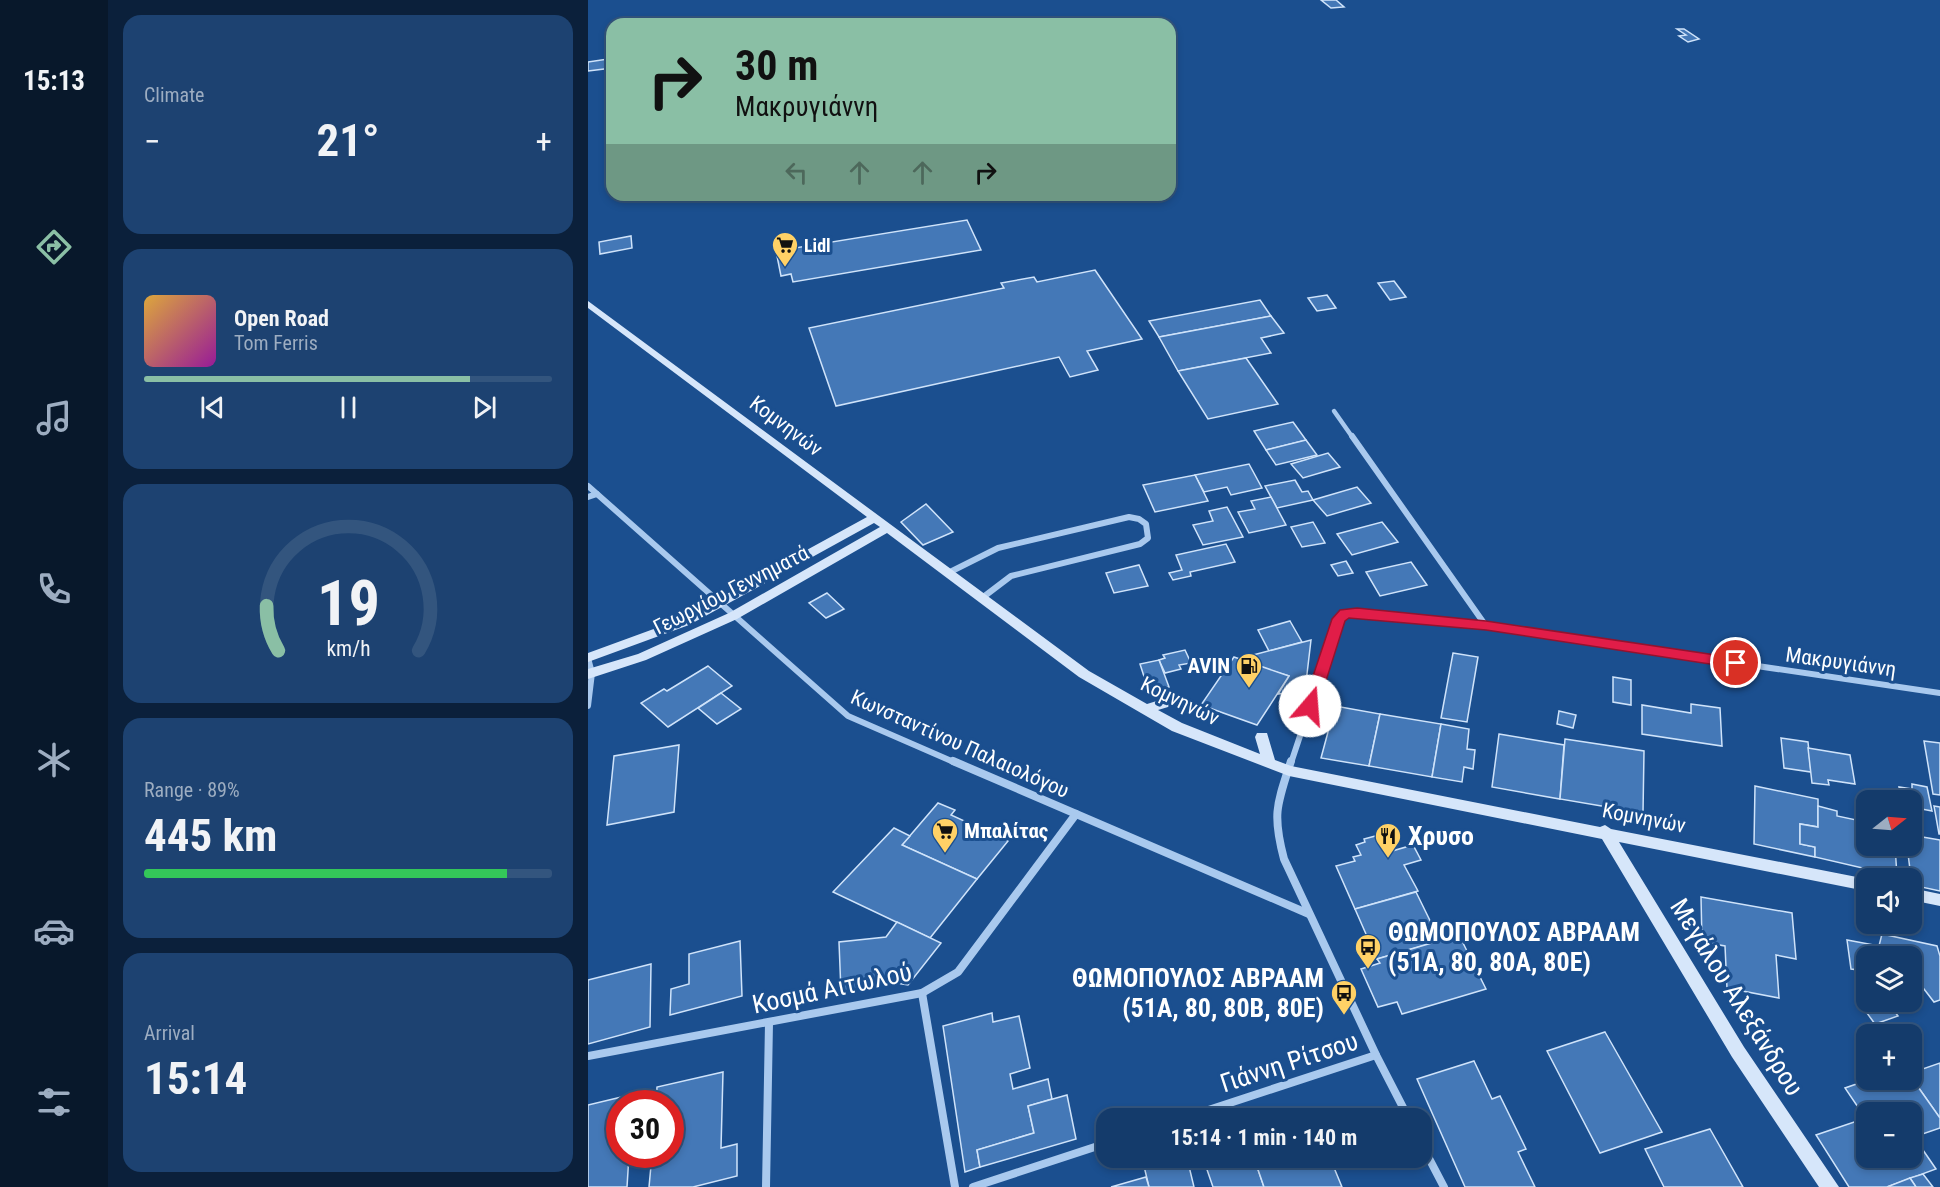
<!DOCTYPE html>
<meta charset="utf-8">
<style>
body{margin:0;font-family:"Roboto Condensed",sans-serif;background:#1d4271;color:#f1f3f6;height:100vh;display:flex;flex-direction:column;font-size:22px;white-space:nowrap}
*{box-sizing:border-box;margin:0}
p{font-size:20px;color:#9dadc1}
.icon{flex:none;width:33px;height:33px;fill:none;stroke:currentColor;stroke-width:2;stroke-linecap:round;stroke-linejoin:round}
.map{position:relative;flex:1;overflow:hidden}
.sheet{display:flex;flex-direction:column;gap:15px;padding:15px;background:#0b203b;width:480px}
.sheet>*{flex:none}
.banner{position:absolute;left:18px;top:18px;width:570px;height:183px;border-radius:18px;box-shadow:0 3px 9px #0003,0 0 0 2px #33557e;background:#8abfa5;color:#111;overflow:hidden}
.needle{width:39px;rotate:73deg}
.fabs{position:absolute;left:1268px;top:790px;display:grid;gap:12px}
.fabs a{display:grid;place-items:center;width:66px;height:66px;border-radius:12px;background:#143b6b;box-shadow:0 3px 9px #0003,0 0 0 2px #33557e;font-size:30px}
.speed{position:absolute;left:18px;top:1090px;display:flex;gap:12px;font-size:30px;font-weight:700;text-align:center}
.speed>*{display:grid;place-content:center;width:78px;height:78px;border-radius:50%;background:#143b6b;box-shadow:0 3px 9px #0003,0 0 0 2px #33557e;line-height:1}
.speed .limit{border:9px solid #d22;background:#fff;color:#111}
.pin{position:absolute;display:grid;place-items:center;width:51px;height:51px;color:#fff;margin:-26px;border:3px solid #fff;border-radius:50%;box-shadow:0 2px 6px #0007}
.me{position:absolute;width:66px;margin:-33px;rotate:18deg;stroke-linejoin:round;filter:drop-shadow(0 0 4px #0008)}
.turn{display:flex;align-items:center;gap:21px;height:126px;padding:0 30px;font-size:27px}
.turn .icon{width:78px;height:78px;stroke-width:2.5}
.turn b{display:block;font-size:42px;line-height:51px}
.lanes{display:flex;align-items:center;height:57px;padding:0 30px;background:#0003;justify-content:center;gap:30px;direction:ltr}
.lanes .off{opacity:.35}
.big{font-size:45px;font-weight:700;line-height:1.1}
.sheet .widget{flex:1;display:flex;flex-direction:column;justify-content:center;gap:9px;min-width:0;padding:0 21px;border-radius:18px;background:#1d4271}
.sheet .dial{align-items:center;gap:0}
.dial svg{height:156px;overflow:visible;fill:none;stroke:#33557e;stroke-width:7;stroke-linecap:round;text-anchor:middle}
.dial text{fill:#f1f3f6;stroke:none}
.song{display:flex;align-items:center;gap:18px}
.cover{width:72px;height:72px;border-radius:9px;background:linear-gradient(135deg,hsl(40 70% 55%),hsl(300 70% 35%))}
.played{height:6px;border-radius:3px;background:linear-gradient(90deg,#8abfa5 80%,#33557e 80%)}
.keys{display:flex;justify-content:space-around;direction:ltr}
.heat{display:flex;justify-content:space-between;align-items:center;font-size:33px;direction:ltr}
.charge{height:9px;border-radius:4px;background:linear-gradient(90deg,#34c759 89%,#33557e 0)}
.trip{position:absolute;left:508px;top:1108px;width:336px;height:60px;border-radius:18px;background:#143b6b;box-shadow:0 3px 9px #0003,0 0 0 2px #33557e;font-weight:700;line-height:60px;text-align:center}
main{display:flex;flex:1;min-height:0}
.dock{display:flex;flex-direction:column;width:108px;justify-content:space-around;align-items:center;background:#08182b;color:#9dadc1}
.dock .icon{width:42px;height:42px}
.dock .active{color:#8abfa5}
.dock b{font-size:27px;color:#f1f3f6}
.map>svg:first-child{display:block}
.building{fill:#4478b7;stroke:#cfe3fa;stroke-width:1.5}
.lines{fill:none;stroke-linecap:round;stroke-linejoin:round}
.street-far2{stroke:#a9c9ee;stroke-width:4.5}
.street-far1{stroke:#a9c9ee;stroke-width:6}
.street{stroke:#a9c9ee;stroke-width:8}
.secondary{fill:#d6e6fa;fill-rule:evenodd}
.route{fill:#e11d48;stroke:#92132f;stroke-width:1.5}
.labels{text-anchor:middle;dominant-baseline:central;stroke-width:6;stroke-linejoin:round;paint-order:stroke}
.far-poi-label{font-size:18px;font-weight:bold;fill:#fff;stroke:#1b4f8f;text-anchor:start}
.street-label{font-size:21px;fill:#fff;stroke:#1b4f8f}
.poi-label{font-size:21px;font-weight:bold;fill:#fff;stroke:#1b4f8f;text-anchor:end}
.near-poi-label{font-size:26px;font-weight:bold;fill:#fff;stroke:#1b4f8f;text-anchor:start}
.near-street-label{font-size:26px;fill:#fff;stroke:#1b4f8f}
</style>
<main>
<nav class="dock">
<b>15:13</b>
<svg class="icon active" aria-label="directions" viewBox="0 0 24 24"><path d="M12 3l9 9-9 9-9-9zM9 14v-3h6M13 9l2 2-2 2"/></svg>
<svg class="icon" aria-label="music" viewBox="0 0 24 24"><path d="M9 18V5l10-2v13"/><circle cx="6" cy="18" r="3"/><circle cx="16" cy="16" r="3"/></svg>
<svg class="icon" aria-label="phone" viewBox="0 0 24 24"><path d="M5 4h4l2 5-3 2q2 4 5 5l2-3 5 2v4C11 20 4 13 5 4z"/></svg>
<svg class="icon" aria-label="climate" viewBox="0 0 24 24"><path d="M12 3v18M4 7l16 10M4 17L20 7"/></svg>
<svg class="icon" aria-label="car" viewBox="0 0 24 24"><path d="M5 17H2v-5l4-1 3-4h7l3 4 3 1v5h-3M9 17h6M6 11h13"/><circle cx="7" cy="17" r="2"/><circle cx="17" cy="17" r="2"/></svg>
<svg class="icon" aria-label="filters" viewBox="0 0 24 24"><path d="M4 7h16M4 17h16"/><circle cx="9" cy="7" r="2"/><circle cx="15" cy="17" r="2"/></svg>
</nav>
<section class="sheet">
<div class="widget"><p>Climate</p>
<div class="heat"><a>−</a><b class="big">21°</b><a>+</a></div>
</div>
<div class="widget">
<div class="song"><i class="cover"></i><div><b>Open Road</b><p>Tom Ferris</p></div></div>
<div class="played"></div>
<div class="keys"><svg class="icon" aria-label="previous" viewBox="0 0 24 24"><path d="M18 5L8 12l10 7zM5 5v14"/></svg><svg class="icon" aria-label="pause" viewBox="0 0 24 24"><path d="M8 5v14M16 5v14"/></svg><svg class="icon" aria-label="next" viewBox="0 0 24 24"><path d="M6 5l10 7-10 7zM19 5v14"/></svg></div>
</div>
<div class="widget dial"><svg viewBox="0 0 100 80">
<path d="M14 69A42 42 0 1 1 86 69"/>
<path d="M14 69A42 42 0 0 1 8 46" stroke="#8abfa5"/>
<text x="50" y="56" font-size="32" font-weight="700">19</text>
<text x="50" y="72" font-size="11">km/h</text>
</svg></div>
<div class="widget"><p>Range · 89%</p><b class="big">445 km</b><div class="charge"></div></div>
<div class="widget"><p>Arrival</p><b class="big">15:14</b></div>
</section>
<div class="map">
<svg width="1352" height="1187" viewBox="0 0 1352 1187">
<rect width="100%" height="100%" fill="#1b4f8f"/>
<g class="building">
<path d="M733,0H748L756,7L743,8Z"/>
<path d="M1089,29H1096L1111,39L1100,42L1091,36L1098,35Z"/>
<path d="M20,59L24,60V68L0,71V62Z"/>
<path d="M379,220L393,250L205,282L203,274L193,276L188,251Z"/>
<path d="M43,236L44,248L12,254L11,242Z"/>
<path d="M507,270L554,339L499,351L510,370L482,377L471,357L248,406L221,328L416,288L413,283L446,277L449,282Z"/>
<path d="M806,281L818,297L802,300L790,283Z"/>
<path d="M739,295L748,308L729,311L720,298Z"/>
<path d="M672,300L683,316L571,337L561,321Z"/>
<path d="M683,316L696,333L673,338L683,353L590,371L571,337Z"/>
<path d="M658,358L690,404L620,419L590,371Z"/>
<path d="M705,422L718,440L678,450L666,431Z"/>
<path d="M718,440L729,455L688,465L678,450Z"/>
<path d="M740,453L752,467L715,478L703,464Z"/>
<path d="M661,464L674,488L643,495L639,487L616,492L607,475Z"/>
<path d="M607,475L620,501L567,512L555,485Z"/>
<path d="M707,480L714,492L720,491L725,500L689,508L677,486Z"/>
<path d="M769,487L783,503L739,516L725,500Z"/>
<path d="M683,497L698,525L661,533L650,512L667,509L663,501Z"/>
<path d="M338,504L365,532L335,545L313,522Z"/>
<path d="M639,507L655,537L615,545L605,525L625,521L621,511Z"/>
<path d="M725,522L737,543L714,547L703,527Z"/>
<path d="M794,522L810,542L764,555L749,534Z"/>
<path d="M638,544L647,562L602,572L603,576L585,580L581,573L594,570L588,555Z"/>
<path d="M758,561L765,573L750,576L743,565Z"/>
<path d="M823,562L839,585L792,596L778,572Z"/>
<path d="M551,565L560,586L526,593L518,573Z"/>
<path d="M239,593L256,609L238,618L221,603Z"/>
<path d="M702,621L714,642L681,651L670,630Z"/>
<path d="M723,640L717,691L690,694L701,676L671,667L665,655Z"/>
<path d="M597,650L603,663L591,665L593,669L577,673L571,660L577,658L575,655Z"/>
<path d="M865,653L890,657L879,722L853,718Z"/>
<path d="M646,657L701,676L669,725L613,705Z"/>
<path d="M571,660L581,687L561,692L552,664Z"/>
<path d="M120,666L144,686L80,727L53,703L76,689L79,691Z"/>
<path d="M1025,677L1043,680V705L1025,702Z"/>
<path d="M133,693L153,709L129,724L110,708Z"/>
<path d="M1103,704L1132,708L1134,746L1054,734V705L1103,713Z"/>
<path d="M747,706L792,714L781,766L733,758Z"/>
<path d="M971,711L988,715L985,728L969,724Z"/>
<path d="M792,714L853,724L844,777L781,766Z"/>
<path d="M853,724L881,729L879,749L887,750L885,769L876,767L874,782L844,777Z"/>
<path d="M911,734L976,745L972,799L904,787Z"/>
<path d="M1193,738L1220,742L1223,772L1196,768Z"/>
<path d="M977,739L1056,751L1055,813L972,799Z"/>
<path d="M1336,741L1352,743V795L1345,794Z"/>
<path d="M91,745L86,812L19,825L26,756Z"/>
<path d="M1220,748L1262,755L1267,784L1240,780L1241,785L1224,783Z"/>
<path d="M1324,784L1339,787L1344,811L1323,807V801H1313L1311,787L1324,789Z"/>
<path d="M1167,786L1230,799V827L1212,824V844L1227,847V857L1166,844Z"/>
<path d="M350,803L367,810L363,815L420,841L389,879L314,845Z"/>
<path d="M1230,806L1249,811V816L1278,822V846H1307L1309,876L1227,857V847L1212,844V824L1230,827Z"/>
<path d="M1346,806L1352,807V834H1351Z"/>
<path d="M306,828L322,836L314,845L389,879L342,938L245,892Z"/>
<path d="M795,834L804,851L825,845L833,860L816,865L830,891L767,909L748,866L767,861L765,857L773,855L768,845L777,842L776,839Z"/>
<path d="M1323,835L1352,840V891L1324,885L1319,846H1323Z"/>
<path d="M828,892L852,941L789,959L767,909Z"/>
<path d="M1113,897L1204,913L1208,959L1188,955L1191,998L1139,988L1137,946L1114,942Z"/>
<path d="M309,922L353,943L320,985L302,982L253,992L251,942L298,937Z"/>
<path d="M1294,934L1349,946L1352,956V1000L1346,1002L1329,980L1323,979V957H1278V971L1263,969L1259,940L1291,946Z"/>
<path d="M871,935L898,989L814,1014L809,1002L790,1007L773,969L792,963L789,959Z"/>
<path d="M152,941L154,996L82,1015L83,989L101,984V954Z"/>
<path d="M63,964L62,1027L0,1044V980Z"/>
<path d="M1299,1002L1310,1016L1287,1024L1276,1009Z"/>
<path d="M404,1013L405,1022L431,1016L442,1068L422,1074L425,1089L460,1079L464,1099L440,1106L446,1133L389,1150L392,1167L377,1172L355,1026Z"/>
<path d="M1017,1032L1074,1132L1012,1153L959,1051Z"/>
<path d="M886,1061L904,1099L912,1096L938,1149L930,1152L947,1187H877L829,1079Z"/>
<path d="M1352,1063V1118L1323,1077V1073Z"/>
<path d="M135,1072L133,1148L149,1144V1176L105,1187H61L64,1155H82V1104H68L69,1087Z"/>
<path d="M1323,1077L1352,1118V1128L1323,1138V1113H1278V1119L1257,1088L1280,1080H1323Z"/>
<path d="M46,1094V1104H32V1155H41L39,1187H0V1105Z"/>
<path d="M479,1095L488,1139L392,1167L389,1150L446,1133L440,1106Z"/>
<path d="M1278,1118V1158H1323V1138L1326,1137L1348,1169L1299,1187H1261L1228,1135Z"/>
<path d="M1122,1129L1155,1187H1076L1057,1149Z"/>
<path d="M567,1158H599L606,1187H561L555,1162Z"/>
<path d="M615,1158H666L676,1187H625Z"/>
<path d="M666,1158H742L754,1187H676Z"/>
<path d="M1335,1174L1345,1187H1328L1322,1178Z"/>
<path d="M558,1177L561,1187H523Z"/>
<path d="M1322,1178L1328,1187H1299Z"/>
</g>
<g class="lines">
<path class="street-far2" d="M746,411L765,438"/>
<g class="street-far1">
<path d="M764,436L898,626"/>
<path d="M0,486L260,716L368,763"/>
<path d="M0,497L9,494"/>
<path d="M360,573L410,548L541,517L551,519L558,524L560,538L552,544L423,576L394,598"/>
<path d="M0,658L4,673L0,706"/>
<path d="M703,763L751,619L757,613L769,612L898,626L1352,693"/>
</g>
<g class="street">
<path d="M365,761L721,914"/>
<path d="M703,761C689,804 684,814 696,859L788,1055L821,1119"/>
<path d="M334,993L367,1187"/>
<path d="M0,1056L334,993L370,972L488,814"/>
<path d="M593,1119L788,1055"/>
<path d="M834,1145L856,1187"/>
<path d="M178,1187L181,1023"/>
<path d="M385,1187L519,1143"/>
</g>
<g class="secondary">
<path d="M0,301L501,671L559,704L575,699L580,701L582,704L580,707L570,710L594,723L672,754L667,737L669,733H679L687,760L703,766L1012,827L1017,825L1023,829L1279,879L1278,891L1031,842L1156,1047L1251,1187H1231L1144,1057L1014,839L701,776L584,731L491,677L299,533L149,619L58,660L0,679V669L50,654L141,613L292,527L286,523L101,625L0,662V653L93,619L279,517L0,308Z"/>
<path d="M1323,888L1352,894V906L1323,900Z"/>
</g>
</g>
<path class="route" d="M769,608L898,621L1148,658L1155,663L1148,668L898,630L761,618L757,621L730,706L727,710H717L715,706L744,619L752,610Z"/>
<defs>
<g id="supermarket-pin" transform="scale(1.35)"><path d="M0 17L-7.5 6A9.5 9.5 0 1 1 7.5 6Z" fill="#ffd166" stroke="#1b4f8f"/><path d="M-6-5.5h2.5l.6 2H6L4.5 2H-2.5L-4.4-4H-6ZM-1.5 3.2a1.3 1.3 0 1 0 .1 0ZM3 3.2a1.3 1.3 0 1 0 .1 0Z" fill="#111"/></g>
<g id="fuel-pin" transform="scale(1.35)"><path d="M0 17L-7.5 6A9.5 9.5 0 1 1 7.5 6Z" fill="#ffd166" stroke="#1b4f8f"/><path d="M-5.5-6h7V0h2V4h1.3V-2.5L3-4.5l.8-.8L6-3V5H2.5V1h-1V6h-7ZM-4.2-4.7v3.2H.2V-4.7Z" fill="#111"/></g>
<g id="restaurant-pin" transform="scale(1.35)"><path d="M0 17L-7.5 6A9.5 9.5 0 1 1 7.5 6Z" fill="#ffd166" stroke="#1b4f8f"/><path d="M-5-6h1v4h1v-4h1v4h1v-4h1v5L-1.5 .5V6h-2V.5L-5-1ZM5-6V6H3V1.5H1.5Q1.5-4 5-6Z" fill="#111"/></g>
<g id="bus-pin" transform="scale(1.35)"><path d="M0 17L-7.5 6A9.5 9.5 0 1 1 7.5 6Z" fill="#ffd166" stroke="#1b4f8f"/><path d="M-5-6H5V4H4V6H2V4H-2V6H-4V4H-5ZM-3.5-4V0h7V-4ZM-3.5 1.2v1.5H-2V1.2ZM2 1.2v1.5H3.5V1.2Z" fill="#111"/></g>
</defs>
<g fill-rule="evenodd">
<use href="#supermarket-pin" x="197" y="245"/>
<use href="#fuel-pin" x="661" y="666"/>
<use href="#supermarket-pin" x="357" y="831"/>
<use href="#restaurant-pin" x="800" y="836"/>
<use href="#bus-pin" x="780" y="947"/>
<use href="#bus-pin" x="756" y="993"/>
</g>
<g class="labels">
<g class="far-poi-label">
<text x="216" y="245">Lidl</text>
</g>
<g class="street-label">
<text transform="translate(198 426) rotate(37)">Κομνηνών</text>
<text transform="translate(143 590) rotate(-27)">Γεωργίου Γεννηματά</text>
<text transform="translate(1253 662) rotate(8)">Μακρυγιάννη</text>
<text transform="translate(592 701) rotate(26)">Κομνηνών</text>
<text transform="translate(372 744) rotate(24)">Κωνσταντίνου Παλαιολόγου</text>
<text transform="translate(1056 818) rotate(11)">Κομνηνών</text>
</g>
<g class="poi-label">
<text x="642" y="666">AVIN</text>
<text x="376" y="831" text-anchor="start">Μπαλίτας</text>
</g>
<g class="near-poi-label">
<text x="820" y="836">Χρυσο</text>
<text x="800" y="932">ΘΩΜΟΠΟΥΛΟΣ ΑΒΡΑΑΜ<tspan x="800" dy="30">(51Α, 80, 80Α, 80Ε)</tspan></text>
<text x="736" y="978" text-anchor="end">ΘΩΜΟΠΟΥΛΟΣ ΑΒΡΑΑΜ<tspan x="736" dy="30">(51Α, 80, 80Β, 80Ε)</tspan></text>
</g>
<g class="near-street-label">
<text transform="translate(244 988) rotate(-12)">Κοσμά Αιτωλού</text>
<text transform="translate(1149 997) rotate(58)">Μεγάλου Αλεξάνδρου</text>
<text transform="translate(701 1062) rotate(-18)">Γιάννη Ρίτσου</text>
</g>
</g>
</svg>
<div class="fabs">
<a><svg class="needle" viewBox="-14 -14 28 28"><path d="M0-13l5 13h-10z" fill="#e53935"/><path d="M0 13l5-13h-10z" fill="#9dadc1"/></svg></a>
<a><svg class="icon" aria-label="sound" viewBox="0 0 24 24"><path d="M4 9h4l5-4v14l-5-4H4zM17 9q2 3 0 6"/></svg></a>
<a><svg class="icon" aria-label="layers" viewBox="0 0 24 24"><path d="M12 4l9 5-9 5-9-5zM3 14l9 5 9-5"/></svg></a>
<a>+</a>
<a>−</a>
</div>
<div class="speed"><div class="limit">30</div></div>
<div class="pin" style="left:1148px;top:663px;background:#d93025"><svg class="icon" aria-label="arrive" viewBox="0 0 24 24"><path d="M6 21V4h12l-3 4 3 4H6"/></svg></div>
<svg class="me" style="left:722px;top:706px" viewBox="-20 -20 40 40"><circle r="19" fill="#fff"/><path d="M0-13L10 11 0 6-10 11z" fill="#e11d48"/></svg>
<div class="trip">15:14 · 1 min · 140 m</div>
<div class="banner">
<div class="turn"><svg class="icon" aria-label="right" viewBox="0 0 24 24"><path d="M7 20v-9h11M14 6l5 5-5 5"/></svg><div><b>30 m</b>Μακρυγιάννη</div></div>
<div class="lanes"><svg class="icon off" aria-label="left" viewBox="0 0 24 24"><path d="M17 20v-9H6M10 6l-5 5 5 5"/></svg><svg class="icon off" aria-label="ahead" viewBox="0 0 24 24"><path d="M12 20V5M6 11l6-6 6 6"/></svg><svg class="icon off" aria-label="ahead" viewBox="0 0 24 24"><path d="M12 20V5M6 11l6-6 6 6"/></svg><svg class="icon" aria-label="right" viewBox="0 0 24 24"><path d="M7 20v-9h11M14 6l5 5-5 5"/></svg></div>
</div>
</div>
</main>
